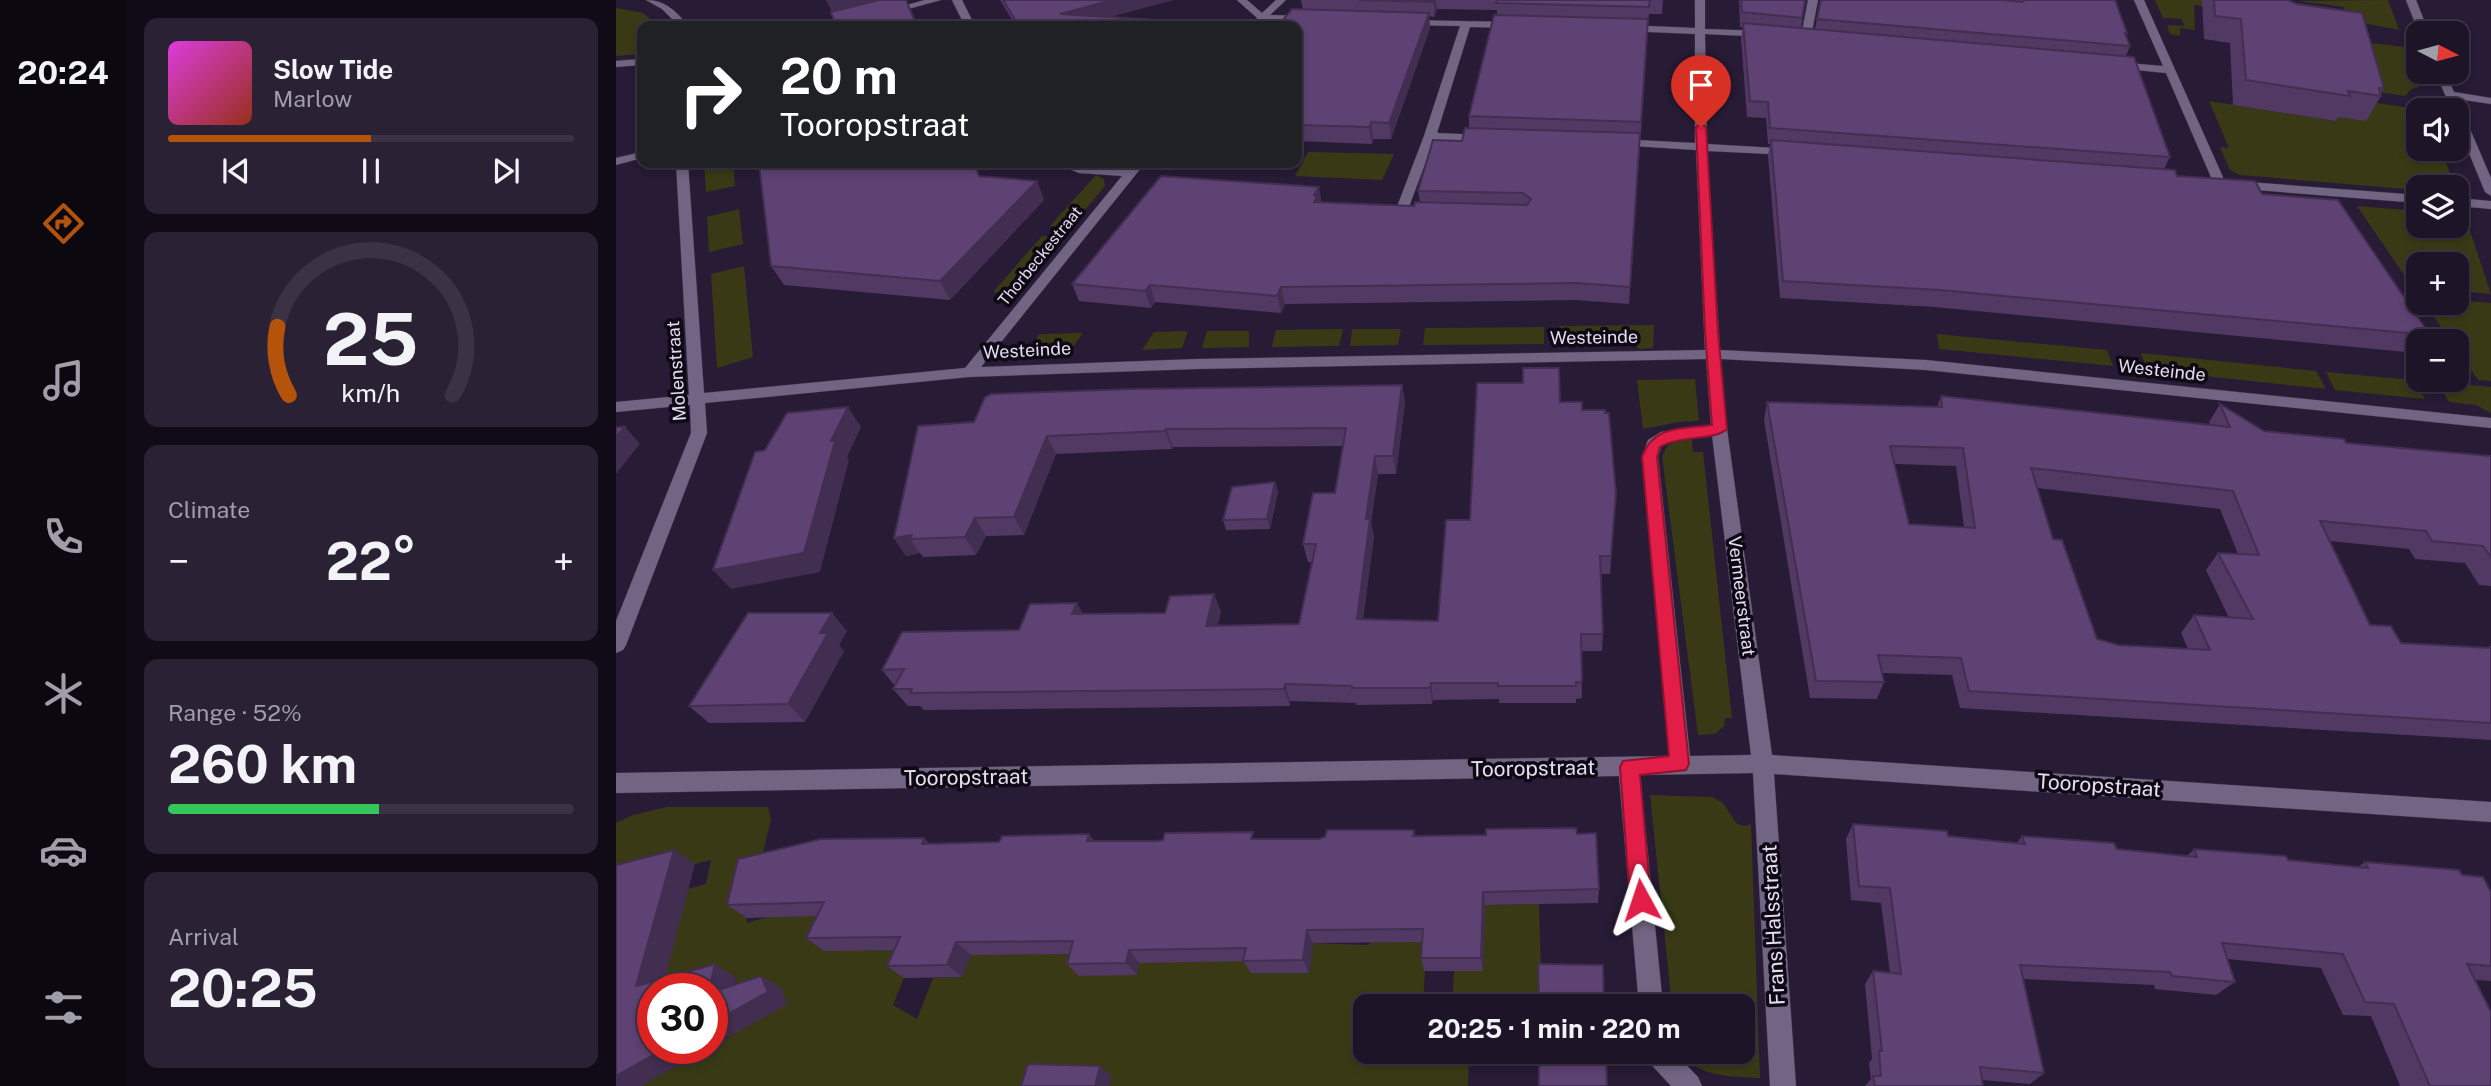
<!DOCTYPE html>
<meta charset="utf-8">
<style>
body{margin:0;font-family:"Public Sans",sans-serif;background:#2a2134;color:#f1f3f6;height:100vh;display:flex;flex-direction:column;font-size:26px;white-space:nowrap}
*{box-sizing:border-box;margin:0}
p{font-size:23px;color:#a09ea8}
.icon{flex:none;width:38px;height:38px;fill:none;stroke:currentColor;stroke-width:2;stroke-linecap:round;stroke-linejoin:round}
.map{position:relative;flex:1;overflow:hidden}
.details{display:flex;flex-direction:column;gap:18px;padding:18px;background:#100b16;width:490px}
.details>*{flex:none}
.top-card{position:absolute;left:21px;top:21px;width:665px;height:147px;border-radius:14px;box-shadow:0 4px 10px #0003,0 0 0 2px #3b3345;background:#202124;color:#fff;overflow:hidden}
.needle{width:46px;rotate:96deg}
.tools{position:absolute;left:1790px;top:21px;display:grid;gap:14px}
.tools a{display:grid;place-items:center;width:63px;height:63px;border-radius:14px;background:#1d1428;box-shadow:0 4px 10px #0003,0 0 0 2px #3b3345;font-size:35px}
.speed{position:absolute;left:21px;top:973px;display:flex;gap:14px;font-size:35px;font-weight:700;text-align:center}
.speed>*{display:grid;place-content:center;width:91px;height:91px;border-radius:50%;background:#1d1428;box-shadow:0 4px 10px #0003,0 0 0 2px #3b3345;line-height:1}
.speed .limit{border:10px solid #d22;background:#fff;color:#111}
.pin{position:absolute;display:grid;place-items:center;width:60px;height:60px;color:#fff;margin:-72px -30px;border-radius:50% 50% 50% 0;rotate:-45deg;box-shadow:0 0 7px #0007}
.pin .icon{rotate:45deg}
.me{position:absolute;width:77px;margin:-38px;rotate:355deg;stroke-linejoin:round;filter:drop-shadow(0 0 5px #0008)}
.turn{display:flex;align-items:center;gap:24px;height:147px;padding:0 28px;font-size:32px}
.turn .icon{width:91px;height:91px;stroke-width:2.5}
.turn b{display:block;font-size:49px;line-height:60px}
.big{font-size:52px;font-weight:700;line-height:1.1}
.details .card{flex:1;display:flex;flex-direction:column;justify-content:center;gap:10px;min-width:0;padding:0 24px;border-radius:14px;background:#2a2134}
.details .dial{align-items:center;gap:0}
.dial svg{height:182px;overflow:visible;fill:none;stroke:#3b3345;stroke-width:7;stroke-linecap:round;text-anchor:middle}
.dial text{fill:#f1f3f6;stroke:none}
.song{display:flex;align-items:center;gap:21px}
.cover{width:84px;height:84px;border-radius:10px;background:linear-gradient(135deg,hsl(300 70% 55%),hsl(10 70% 35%))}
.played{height:7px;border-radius:4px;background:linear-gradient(90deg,#b45309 50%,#3b3345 50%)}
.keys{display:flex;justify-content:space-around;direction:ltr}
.heat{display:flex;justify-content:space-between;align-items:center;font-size:38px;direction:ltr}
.charge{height:10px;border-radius:5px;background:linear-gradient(90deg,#34c759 52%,#3b3345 0)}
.trip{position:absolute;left:737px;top:994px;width:402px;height:70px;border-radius:14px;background:#1d1428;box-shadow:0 4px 10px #0003,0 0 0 2px #3b3345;font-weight:700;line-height:70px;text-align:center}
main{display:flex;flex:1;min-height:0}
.dock{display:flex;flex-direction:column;width:126px;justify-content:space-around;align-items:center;background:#0c0810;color:#a09ea8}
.dock .icon{width:49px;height:49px}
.dock .active{color:#b45309}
.dock b{font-size:32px;color:#f1f3f6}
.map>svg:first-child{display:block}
.green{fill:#393a15}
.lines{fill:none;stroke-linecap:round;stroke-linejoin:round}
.minor-casing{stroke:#3f354b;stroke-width:1}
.minor{fill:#726583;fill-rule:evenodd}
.wall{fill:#513963;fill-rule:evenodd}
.shaded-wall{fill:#422e50}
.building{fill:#5e4273;stroke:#422e50;stroke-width:2;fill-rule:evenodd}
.route{fill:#e11d48;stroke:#92132f;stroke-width:2}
.labels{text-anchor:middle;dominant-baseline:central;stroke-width:7;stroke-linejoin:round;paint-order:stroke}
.far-street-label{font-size:16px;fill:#e5def0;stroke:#0e0914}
.street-label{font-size:18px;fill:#e5def0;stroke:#0e0914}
.near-street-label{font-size:21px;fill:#e5def0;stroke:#0e0914}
</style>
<main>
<nav class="dock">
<b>20:24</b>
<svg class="icon active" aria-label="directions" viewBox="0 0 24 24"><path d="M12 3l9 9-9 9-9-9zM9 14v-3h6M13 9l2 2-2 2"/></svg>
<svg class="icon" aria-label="music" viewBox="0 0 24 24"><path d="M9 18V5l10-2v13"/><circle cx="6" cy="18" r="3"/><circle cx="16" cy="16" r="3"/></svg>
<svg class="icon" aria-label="phone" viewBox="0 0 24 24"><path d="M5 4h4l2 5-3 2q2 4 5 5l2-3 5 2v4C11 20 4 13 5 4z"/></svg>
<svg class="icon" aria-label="climate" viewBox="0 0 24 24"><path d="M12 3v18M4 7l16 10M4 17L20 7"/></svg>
<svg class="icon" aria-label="car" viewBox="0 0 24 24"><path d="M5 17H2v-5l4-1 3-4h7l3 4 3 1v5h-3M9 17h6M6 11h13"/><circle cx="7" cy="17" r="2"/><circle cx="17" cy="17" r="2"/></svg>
<svg class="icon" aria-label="filters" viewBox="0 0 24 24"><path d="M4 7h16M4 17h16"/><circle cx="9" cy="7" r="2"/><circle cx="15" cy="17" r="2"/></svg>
</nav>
<section class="details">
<div class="card">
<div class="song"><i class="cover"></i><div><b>Slow Tide</b><p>Marlow</p></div></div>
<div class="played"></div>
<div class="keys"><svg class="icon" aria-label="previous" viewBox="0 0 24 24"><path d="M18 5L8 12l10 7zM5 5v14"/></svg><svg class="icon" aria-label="pause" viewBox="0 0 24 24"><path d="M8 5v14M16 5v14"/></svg><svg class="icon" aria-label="next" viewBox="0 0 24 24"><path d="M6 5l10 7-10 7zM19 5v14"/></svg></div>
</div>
<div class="card dial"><svg viewBox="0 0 100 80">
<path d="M14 69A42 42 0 1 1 86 69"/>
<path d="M14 69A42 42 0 0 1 9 39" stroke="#b45309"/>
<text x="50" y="56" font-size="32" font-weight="700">25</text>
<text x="50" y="72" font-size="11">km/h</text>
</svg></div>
<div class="card"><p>Climate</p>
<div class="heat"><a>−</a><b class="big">22°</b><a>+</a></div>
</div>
<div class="card"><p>Range · 52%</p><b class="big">260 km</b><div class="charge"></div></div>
<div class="card"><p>Arrival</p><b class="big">20:25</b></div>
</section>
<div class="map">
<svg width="1875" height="1086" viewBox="0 0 1875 1086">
<rect width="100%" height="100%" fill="#271b35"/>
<g class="green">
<path d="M1539,0H1586L1587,6L1578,5L1579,30L1564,28V36L1554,34L1551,25L1569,26L1565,19L1547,18Z"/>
<path d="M1772,0L1783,30L1732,20L1728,7L1681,1Z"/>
<path d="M0,8L27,13L42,26H26V54L0,56Z"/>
<path d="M1754,43L1789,47L1803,87L1795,89L1789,96L1747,90Z"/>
<path d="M1593,101L1718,121V116L1750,101L1793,108L1802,117V149H1825L1839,187H1802V190L1624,175L1614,170L1604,147L1613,148Z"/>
<path d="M692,152L778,154L766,180L679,176Z"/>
<path d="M88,163H117L119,186L90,192Z"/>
<path d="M480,175L488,179L489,186L454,228L434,226Z"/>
<path d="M1741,206L1802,211V226H1841V215L1850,219L1875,294L1841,291V264H1802V288H1797Z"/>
<path d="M123,209L127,244L93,252L91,217Z"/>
<path d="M426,236L446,238L398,293L377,292Z"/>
<path d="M128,266L137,357L101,368L95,274Z"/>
<path d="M1841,300L1875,303V381L1862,380L1841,349V341H1835L1808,303H1841Z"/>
<path d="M1038,325L1037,348L1024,349L1015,343L944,344L942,326Z"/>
<path d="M928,327V344L807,345L809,328Z"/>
<path d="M727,329L723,346L656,347L660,330Z"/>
<path d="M736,329H785L782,345L734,346Z"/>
<path d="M572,331L566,348L526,350L538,332Z"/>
<path d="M591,331H633V347L586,348Z"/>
<path d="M467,333L453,352C434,353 438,363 413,354L423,334Z"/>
<path d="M1321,334L1491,350L1497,366L1323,349Z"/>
<path d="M1525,353L1700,371L1710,389L1531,370Z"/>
<path d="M1710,372L1797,380L1809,399L1719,390Z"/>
<path d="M1079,379L1083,421L1062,422L1027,429L1021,380Z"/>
<path d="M1821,382L1875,387V413L1860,405L1833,402Z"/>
<path d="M1066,439H1076L1077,452H1087L1116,718H1109L1108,726L1099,734L1082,735L1046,456L1052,445Z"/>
<path d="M1034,795L1096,797L1107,803L1121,824L1129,826L1135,824L1144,1078C1118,1076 1082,1079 1066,1052H1127V1006H1056Z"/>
<path d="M51,807H152L155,819L130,923L188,908L225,916L296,958L277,1005L301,1019L317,978L346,977L366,922L625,910L635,973H693L697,943L751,945L812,912L807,1006H749V1052H853L852,1086H493L495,1077L461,1086H22L96,1048L116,1035L114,1005L120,977L45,989L72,889L90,884L95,860L45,873L0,923V823L17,815Z"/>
<path d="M923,904L926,1006H836L838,971L867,970L869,905Z"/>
</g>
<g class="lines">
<g class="minor-casing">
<g id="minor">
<path d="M30,0C50,0 60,12 73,26H63L46,9Z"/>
<path d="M309,0H325L270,15L265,12Z"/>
<path d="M336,0H346L359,26H349Z"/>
<path d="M621,0H631L646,13L660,0H670L654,15L692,16L697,19L692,22L640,23L641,18Z"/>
<path d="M1079,0H1089V29L1150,31L1155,34L1150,37L1089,34L1091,144L1176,149L1182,152L1176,155L1091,151L1104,350L1310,360L1875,418V428L1310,370L1105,359L1111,429L1156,755L1875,802V822L1158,774L1180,1086H1154L1137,773L1024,775L1047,1006H1023L1003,776L0,793V773L1053,756L1026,457L1032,440L1045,432L1095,425L1090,359L581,369L353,377L89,403L91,433L10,645L7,650L0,653V621L75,433L74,405L0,412V402L73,395L60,163H72L88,393L349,368L506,176L463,173L438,163L512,169L517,163H529L365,367L581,359L1089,350L1080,150L1001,145L995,142L1001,139L1079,143V34L1010,31L1005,28L1010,25L1079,28ZM1096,435L1135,755L1074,756L1042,457L1045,447L1055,441Z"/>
<path d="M1192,0H1202L1195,37L1190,40L1185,37Z"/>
<path d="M1518,0H1528L1610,184L1608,187L1598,184L1550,73L1499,68L1494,65L1499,62L1547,66Z"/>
<path d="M1790,0H1800L1813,33H1803Z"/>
<path d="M243,16L246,17V21L223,26H207Z"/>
<path d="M787,20L898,22L903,25L898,28L854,27L821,133L868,135L874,138L868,141L818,140L791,212L785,216L779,212L808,136L844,26L790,25L785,22Z"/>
<path d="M26,59V65L0,67V61Z"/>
<path d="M1819,72H1829L1838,92L1875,98V104L1841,99L1875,178V196L1869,192L1841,124V110H1836Z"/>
<path d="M26,152V158L0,165V158Z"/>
<path d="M1619,181L1802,195V203L1615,188L1613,185Z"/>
<path d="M1841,198L1875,201V209L1841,206Z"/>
<path d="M1028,1052H1058L1082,1077L1086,1086H1055L1032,1061Z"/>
</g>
</g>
<use href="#minor" class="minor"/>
</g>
<g class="wall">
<path d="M384,0H557L494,17L574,22L575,26H400Z"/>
<path d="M685,0H1047L1046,14H1033L1013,304L960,300L669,304L665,313L539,302L535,308L463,301L456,284L706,203L798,206L804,202L802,191L846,141L853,128V116L881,15V10L821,9L818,17L813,16L814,28L775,139H757L756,144L681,141V26L687,10Z"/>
<path d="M1123,0H1189L1185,28L1199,29L1204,0H1499L1511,33L1510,36L1514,46L1510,56L1554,157L1548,169L1561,176L1646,194L1814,335L1810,341H1802V350L1801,353L1318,307L1164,298L1152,156L1154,144H1152L1150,118L1131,117L1125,38L1127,27H1124Z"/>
<path d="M1586,0H1672L1768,88L1764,94L1765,96L1750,121L1722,117L1719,121L1617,105L1614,43L1588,39Z"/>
<path d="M143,163H358L364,176L421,181L428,200L334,300L168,285L155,266Z"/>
<path d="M786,385L789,402L780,474H762L755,523L758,536L747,619L822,621L854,520L944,402L966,410L1000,494L994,574H984L987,634L986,651H965L966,698L960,699V703H883V699L817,700L816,704L740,705V703L674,701V706L308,710L304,706H292L277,689L279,686L266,670L403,630L461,603L467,614L549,613L598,594L605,612L601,626L683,624L696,562H692L687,544L719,493L727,446L557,447L556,449L440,454L408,535L370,536L360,555L307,557L304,553L290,556L278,538L302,426Z"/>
<path d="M1325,396L1594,425L1593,422L1604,404L1648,431L1730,443L1875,456V586L1863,585L1849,563L1799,559L1793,549L1714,541L1754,625L1785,643L1872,648L1875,645V740L1344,708L1336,675L1266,673L1268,682L1261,699L1194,698L1148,420L1151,402L1321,407ZM1279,464L1340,466L1348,527L1293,524ZM1421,488L1604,509L1622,554L1602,553L1590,570L1613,618L1578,615L1565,633L1572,649L1502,645L1481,639L1437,539Z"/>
<path d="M659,482L662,492L654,529L610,530L607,520Z"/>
<path d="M231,631L223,645L228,651L189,722L93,723L73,706Z"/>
<path d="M1237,824L1332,836L1401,843L1406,836L1501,849L1571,856L1578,849L1672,860L1742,867L1749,862L1846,875L1875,892V981L1859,980L1875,1086H1784L1755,1016L1727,1015L1705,968L1611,959L1619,982L1600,995L1539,989L1538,985L1407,979L1428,1073L1414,1084L1366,1080L1367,1086H1249L1255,1079L1253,1063L1256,1059L1249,984L1257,971L1274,973L1265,903L1235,900L1230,839Z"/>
<path d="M798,830L799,836L961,834L983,889L982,903L869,905L867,971H808L805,958L806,942L697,943L693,973H635L627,961L523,963L521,975L463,976L451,964L454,954L355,955L346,977L288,978L271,966L278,950L208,951L190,938L201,916L131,918L111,905L314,844L640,839H703Z"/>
</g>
<g class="shaded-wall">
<path d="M210,0H290L220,20Z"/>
<path d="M496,0H557L459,26L444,14Z"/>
<path d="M818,0H820L821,9L818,17Z"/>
<path d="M813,13L814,28L775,139L773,123Z"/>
<path d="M755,122L757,139L756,144L753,127Z"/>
<path d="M421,181L428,200L334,300L324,281Z"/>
<path d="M703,187L706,203L701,218L698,195Z"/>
<path d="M534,285L539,302L535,308L529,291Z"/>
<path d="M665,287L669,304L665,313L661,296Z"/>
<path d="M786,385L789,402L780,474L777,456Z"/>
<path d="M232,407L245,427L231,457L233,460L204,572L115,589L97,570L215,441Z"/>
<path d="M9,427L24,444L0,474V437Z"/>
<path d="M550,429L557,447L556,449L549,431Z"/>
<path d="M431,436L440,454L408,535L398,517Z"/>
<path d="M759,456L762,474L755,523L758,536L745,636L741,619L750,519Z"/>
<path d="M659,482L662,492L654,529L651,519Z"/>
<path d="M359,518L370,536L360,555L349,537Z"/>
<path d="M296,535L294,539L304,553L290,556L278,538Z"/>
<path d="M598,594L605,612L597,643L590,626Z"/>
<path d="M461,603L470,621L456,614Z"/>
<path d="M216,613L231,631L223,645L228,651L189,722L172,704L204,633Z"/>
<path d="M815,683L817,700L816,704L814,688Z"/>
<path d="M669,684L674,701V706L668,689Z"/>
<path d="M473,834L484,848L471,841Z"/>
<path d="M308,838L323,852L306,844Z"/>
<path d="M58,850L79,864L46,989L20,986Z"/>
<path d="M867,892L869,905L867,971L865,958Z"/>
<path d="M691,930L697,943L693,973L687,960Z"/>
<path d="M340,942L355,955L346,977L331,965Z"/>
<path d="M513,950L523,963L521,975L510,963Z"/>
<path d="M99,964L120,977L113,1006L96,996V989H93Z"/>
<path d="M145,976L165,988L172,1004L96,1046V1023Z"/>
<path d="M50,1048H92L25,1086H0V1076Z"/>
<path d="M484,1066L496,1076L493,1086H479Z"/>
</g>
<g class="building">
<path d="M263,0H290L301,26H220L215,12Z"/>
<path d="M387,0H496L444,14L574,22L569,26H403Z"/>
<path d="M743,0H818L817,2Z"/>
<path d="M881,0H1034L1033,7L880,3Z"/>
<path d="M1125,0H1189L1186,18L1126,12Z"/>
<path d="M1205,0H1387L1406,2L1409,0H1499L1511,33H1509L1514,46L1201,19Z"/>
<path d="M1598,0H1672L1681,4L1746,13L1768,88H1763L1765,96L1732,91L1734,96L1630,80L1625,19L1599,16Z"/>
<path d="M676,9L813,13L773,123L755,122L753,127L681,125V26H662Z"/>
<path d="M878,15L1032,19L1025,122L853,116Z"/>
<path d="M1127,23L1518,57L1554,157L1154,128L1152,102L1134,101Z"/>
<path d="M849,128L1024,133L1014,287L961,283L665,287L661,296L534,285L529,291L456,284L545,176L703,187L698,195L701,197L698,202L798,206L799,202L911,205L915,199L907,193L802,191L817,140L846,141Z"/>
<path d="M1155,140L1559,170L1561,176L1639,181L1646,194L1722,200L1814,335L1324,290L1167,281Z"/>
<path d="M143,163H358L363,176L421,181L324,281L155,266Z"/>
<path d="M907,368H943L944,402H966V410H989V413H993L1000,494L995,556H984L987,634H965L966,682H960V686H882V683H815L814,688H736V686L669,684L668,689L294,693L296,689H277L288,669L266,670L286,632L403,630L414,604L461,603L456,614L549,613L554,596L598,594L590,626L683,624L700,544H687L697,493H719L730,428L550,429L549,431L431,436L398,517L359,518L349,537L294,539L296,535L278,538L302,426L358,422L369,397L375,394L517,389L786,385L777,456H759L750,519H754L741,619L822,621L830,520H854L861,383H907Z"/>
<path d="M1325,396L1614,427L1604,404L1648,431L1728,439L1730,443L1875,456V557L1867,546L1816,541L1810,531L1704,521L1754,625L1775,626L1785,643L1875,648V723L1353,691L1345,658L1262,655L1268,682L1200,681L1151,402L1326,407ZM1274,446L1347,448L1359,528L1293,524ZM1415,468L1617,491L1643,555L1602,553L1637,619L1578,615L1594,650L1502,645L1481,639L1446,540L1437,539Z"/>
<path d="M232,407L215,441H219L188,553L97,570L139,452L149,450L171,413Z"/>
<path d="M0,427H9L0,437Z"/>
<path d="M659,482L651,519L607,520L616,487Z"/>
<path d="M132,613H216L204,633H212L172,704L73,706Z"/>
<path d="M1237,824L1331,831L1332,836L1409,844L1406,836L1498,843L1501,849L1581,857L1578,849L1670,856L1672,860L1752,868L1749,862L1843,870L1846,875L1867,877L1875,892V966L1851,964L1875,1012V1086H1814L1778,1004L1749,1002L1727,954L1606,943L1619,982L1556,976L1554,972L1404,965L1428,1073L1364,1067L1367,1086H1259L1257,1076H1265L1263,1051H1266L1257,971L1285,974L1274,888L1243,886Z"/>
<path d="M960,828L961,834L980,833L983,889L867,892L865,958H805L807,929L691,930L687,960L627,961L630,948L513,950L510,963L451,964L457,941L340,942L331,965L271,966L284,937L190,938L208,902L111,905L122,859L205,839L308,838L306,844L383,842L386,836L473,834L471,841H540L547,840L549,833L637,832L635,839H703L709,837L711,830H798L797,836L870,835V829Z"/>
<path d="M58,850L20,986L99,964L93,989H37V1048H50L0,1076V865Z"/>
<path d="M922,964L987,965L988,1006H923Z"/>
<path d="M145,976L152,992L96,1023V992Z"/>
<path d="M923,1052H990L991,1086H923Z"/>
<path d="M412,1064L484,1066L479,1086H405Z"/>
</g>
<path class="route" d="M1085,124L1090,127L1102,332L1111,429C1098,441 1063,435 1044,447L1041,457L1073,764L1070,770L1024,775L1035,900L1032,907L1025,910L1018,907L1014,900L1004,767L1007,761L1053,756L1026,457C1037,425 1066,429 1096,425L1089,332L1080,127Z"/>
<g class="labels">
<g class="far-street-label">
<text transform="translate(424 256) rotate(-51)">Thorbeckestraat</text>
</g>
<g class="street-label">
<text transform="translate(978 337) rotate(-1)">Westeinde</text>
<text transform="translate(411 350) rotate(-3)">Westeinde</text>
<text transform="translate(1546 370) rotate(6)">Westeinde</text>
<text transform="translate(60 371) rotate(-94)">Molenstraat</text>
<text transform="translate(1126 596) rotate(83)">Vermeerstraat</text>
</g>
<g class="near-street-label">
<text transform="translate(917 768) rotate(-1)">Tooropstraat</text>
<text transform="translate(350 777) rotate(-1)">Tooropstraat</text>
<text transform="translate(1483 785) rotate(4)">Tooropstraat</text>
<text transform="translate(1157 925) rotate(-93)">Frans Halsstraat</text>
</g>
</g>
</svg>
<div class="tools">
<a><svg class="needle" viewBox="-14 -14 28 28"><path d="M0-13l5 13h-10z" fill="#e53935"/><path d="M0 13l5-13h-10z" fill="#a09ea8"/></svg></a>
<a><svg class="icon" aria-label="sound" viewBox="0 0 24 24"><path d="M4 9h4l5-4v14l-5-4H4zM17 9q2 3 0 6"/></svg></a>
<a><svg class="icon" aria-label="layers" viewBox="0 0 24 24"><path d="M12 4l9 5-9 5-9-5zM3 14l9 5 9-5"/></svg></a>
<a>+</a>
<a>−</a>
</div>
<div class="speed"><div class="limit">30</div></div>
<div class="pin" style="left:1085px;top:127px;background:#d93025"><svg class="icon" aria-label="arrive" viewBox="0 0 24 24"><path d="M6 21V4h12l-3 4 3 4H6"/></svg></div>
<svg class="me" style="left:1025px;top:900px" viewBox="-20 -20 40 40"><path d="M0-17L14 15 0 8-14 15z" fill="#e11d48" stroke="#fff" stroke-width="4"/></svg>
<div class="trip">20:25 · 1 min · 220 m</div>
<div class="top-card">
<div class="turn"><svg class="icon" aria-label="right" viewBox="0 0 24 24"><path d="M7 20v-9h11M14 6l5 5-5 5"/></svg><div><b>20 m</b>Tooropstraat</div></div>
</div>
</div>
</main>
